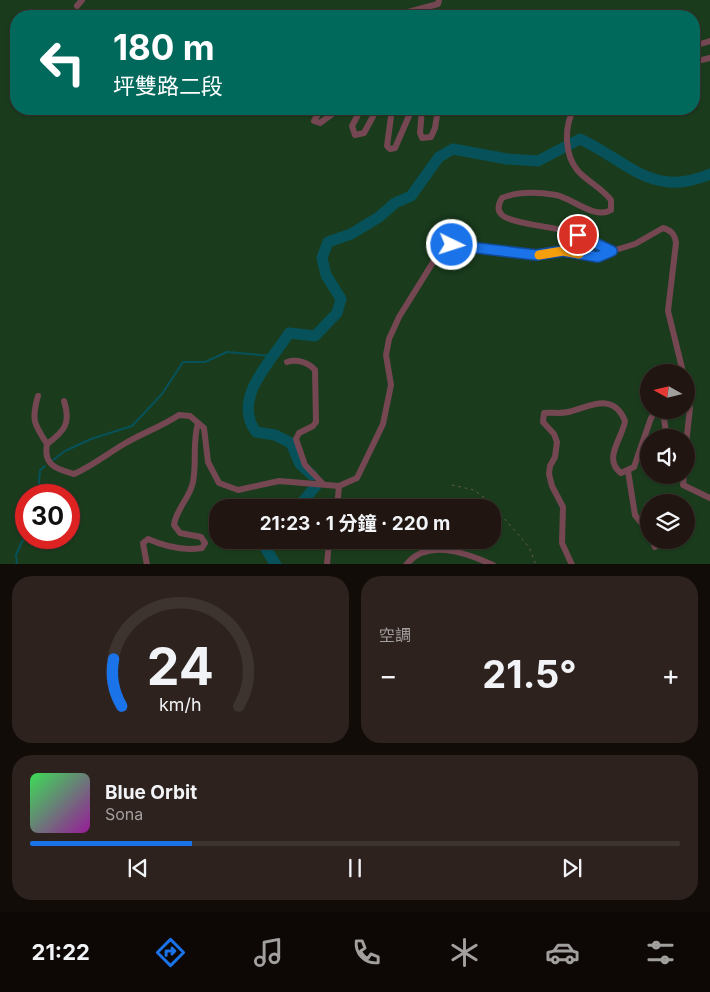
<!DOCTYPE html>
<html lang="zh-TW">
<meta charset="utf-8">
<style>
body{margin:0;font-family:Inter,"Noto Sans TC",sans-serif;background:#2d221e;color:#f1f3f6;height:100vh;display:flex;flex-direction:column;font-size:19px;white-space:nowrap}
*{box-sizing:border-box;margin:0}
p{font-size:16px;color:#a29f9f}
.icon{flex:none;width:28px;height:28px;fill:none;stroke:currentColor;stroke-width:2;stroke-linecap:round;stroke-linejoin:round}
.map{position:relative;height:564px;overflow:hidden}
.details{display:flex;flex-direction:column;gap:12px;padding:12px;background:#120c09;flex:1}
.details>*{flex:none}
.banner{position:absolute;left:10px;top:10px;width:690px;height:105px;border-radius:20px;box-shadow:0 1px 4px #0004,0 0 0 1px #3d3430;background:#00695c;color:#fff;overflow:hidden}
.needle{width:32px;rotate:278deg}
.fabs{position:absolute;left:640px;top:364px;display:grid;gap:10px}
.fabs a{display:grid;place-items:center;width:55px;height:55px;border-radius:50%;background:#201510;box-shadow:0 1px 4px #0004,0 0 0 1px #3d3430;font-size:25px}
.speed{position:absolute;left:15px;top:484px;display:flex;gap:10px;font-size:25px;font-weight:700;text-align:center}
.speed>*{display:grid;place-content:center;width:65px;height:65px;border-radius:50%;background:#201510;box-shadow:0 1px 4px #0004,0 0 0 1px #3d3430;line-height:1}
.speed .limit{border:8px solid #d22;background:#fff;color:#111}
.pin{position:absolute;display:grid;place-items:center;width:42px;height:42px;color:#fff;margin:-21px;border:2px solid #fff;border-radius:50%;box-shadow:0 1px 5px #0007}
.me{position:absolute;width:55px;margin:-28px;rotate:94deg;stroke-linejoin:round;filter:drop-shadow(0 0 4px #0008)}
.turn{display:flex;align-items:center;gap:18px;height:105px;padding:0 20px;font-size:22px}
.turn .icon{width:65px;height:65px;stroke-width:2.5}
.turn b{display:block;font-size:35px;line-height:42px}
.big{font-size:38px;font-weight:700;line-height:1.1}
.details .card{flex:1;display:flex;flex-direction:column;justify-content:center;gap:8px;min-width:0;padding:0 18px;border-radius:20px;background:#2d221e}
.details .dial{align-items:center;gap:0}
.dial svg{height:130px;overflow:visible;fill:none;stroke:#3d3430;stroke-width:7;stroke-linecap:round;text-anchor:middle}
.dial text{fill:#f1f3f6;stroke:none}
.song{display:flex;align-items:center;gap:15px}
.cover{width:60px;height:60px;border-radius:8px;background:linear-gradient(135deg,hsl(130 70% 55%),hsl(300 70% 35%))}
.played{height:5px;border-radius:2px;background:linear-gradient(90deg,#1a73e8 25%,#3d3430 25%)}
.keys{display:flex;justify-content:space-around;direction:ltr}
.heat{display:flex;justify-content:space-between;align-items:center;font-size:28px;direction:ltr}
.details .tiles{flex:1;display:grid;gap:12px;grid-template-columns:1fr 1fr}
.card:last-child{grid-column:span 2}
.trip{position:absolute;left:209px;top:499px;width:292px;height:50px;border-radius:20px;background:#201510;box-shadow:0 1px 4px #0004,0 0 0 1px #3d3430;font-weight:700;line-height:50px;text-align:center}
.tabs{display:flex;height:80px;justify-content:space-around;align-items:center;background:#0d0806;color:#a29f9f}
.tabs .icon{width:35px;height:35px}
.tabs .current{color:#1a73e8}
.tabs b{font-size:22px;color:#f1f3f6}
.map>svg:first-child{display:block}
.green{fill:#1a3c1d;fill-rule:evenodd}
.lines{fill:none;stroke-linecap:round;stroke-linejoin:round}
.stream{stroke:#07525a;stroke-width:2}
.river{stroke:#07525a;stroke-width:11}
.path{stroke:#665954;stroke-width:1;stroke-dasharray:2.5 4;stroke-linecap:butt}
.minor{stroke:#754752;stroke-width:6}
.route-casing{stroke:#114b97;stroke-width:12}
.route{stroke:#1a73e8;stroke-width:9}
.slow{stroke:#f59e0b;stroke-width:9}
</style>
<div class="map">
<svg width="710" height="565" viewBox="0 0 710 565">
<rect width="100%" height="100%" fill="#2b1c16"/>
<path class="green" d="M0,0H710V564H0ZM16,16H694V109H16ZM649,372H686V410H649ZM649,438H686V475H649ZM26,495H69V538H26ZM649,502H686V540H649ZM218,508H492V540H218Z"/>
<g class="lines">
<g class="stream">
<path d="M53,460L65,451L91,439L132,426L162,394L183,362H205L227,352L272,356"/>
<path d="M38,495L40,470L45,466"/>
<path d="M17,565L16,555L26,533"/>
</g>
<g class="river">
<path d="M312,475L300,464L291,443L275,435L256,432C231,398 272,361 289,333L315,336L337,313L341,299L326,275L322,258L328,242L351,234L379,217L395,203L411,196L439,157L453,149L507,159L538,161L580,139C628,161 652,199 710,174"/>
<path d="M297,508L316,486"/>
<path d="M269,540L266,549L276,565"/>
</g>
<g class="path">
<path d="M452,485L474,490L490,502L529,547L536,565"/>
<path d="M431,544L435,540"/>
</g>
<g class="minor">
<path d="M77,6L82,0"/>
<path d="M393,16L438,4L439,0"/>
<path d="M694,46L710,41"/>
<path d="M694,62L710,58"/>
<path d="M321,109L314,121L320,123L339,109"/>
<path d="M361,109L352,126L355,135L364,133L377,109"/>
<path d="M392,109L387,146L390,149L395,148L412,109"/>
<path d="M422,109L420,133L422,138L431,137L435,128L438,109"/>
<path d="M574,109C564,126 564,155 578,171C588,182 602,188 611,200V210C595,220 572,198 556,195C538,192 518,191 502,198C499,203 496,210 502,215C510,223 552,227 566,231C582,236 597,243 612,251L635,244L663,228C671,230 675,234 676,243L668,311L683,372"/>
<path d="M287,362C297,359 308,362 315,370L316,422L313,426L299,433L296,439L305,465L323,484"/>
<path d="M686,385L690,408L686,444"/>
<path d="M38,396C31,420 34,424 47,444"/>
<path d="M64,401C71,423 65,431 47,444C43,465 56,469 74,474C92,466 107,454 124,444C142,433 161,427 179,415L190,416L204,428L208,462L219,483L238,490L279,481L339,486L357,478L383,424L391,385L386,355L389,339L399,317L440,251L452,245L537,255L563,251L598,257L612,251"/>
<path d="M628,471L635,515L649,532"/>
<path d="M684,475L683,485L710,498"/>
<path d="M337,508L339,486"/>
<path d="M652,540L655,547"/>
<path d="M147,565L143,543L148,539C166,547 183,551 202,548L205,543L201,537L180,533L174,525C176,509 190,498 193,482C197,462 192,444 198,423"/>
<path d="M327,565L329,540"/>
<path d="M406,565C427,538 467,553 493,565"/>
<path d="M572,565L562,543L563,507L552,486L549,474L550,466L555,457L557,442L554,434L543,422L544,413C552,412 560,414 568,412C589,407 613,391 625,421C623,437 602,459 621,473L634,467L651,418L657,410L663,413L667,438"/>
</g>
</g>
<g class="lines">
<g class="route-casing">
<path id="route" d="M452,245L536,255L563,251L598,257L612,251L578,235"/>
</g>
<use href="#route" class="route"/>
<path class="slow" d="M539,255L563,251L579,254"/>
</g>
</svg>
<div class="fabs">
<a><svg class="needle" viewBox="-14 -14 28 28"><path d="M0-13l5 13h-10z" fill="#e53935"/><path d="M0 13l5-13h-10z" fill="#a29f9f"/></svg></a>
<a><svg class="icon" aria-label="sound" viewBox="0 0 24 24"><path d="M4 9h4l5-4v14l-5-4H4zM17 9q2 3 0 6"/></svg></a>
<a><svg class="icon" aria-label="layers" viewBox="0 0 24 24"><path d="M12 4l9 5-9 5-9-5zM3 14l9 5 9-5"/></svg></a>
</div>
<div class="speed"><div class="limit">30</div></div>
<div class="pin" style="left:578px;top:235px;background:#d93025"><svg class="icon" aria-label="arrive" viewBox="0 0 24 24"><path d="M6 21V4h12l-3 4 3 4H6"/></svg></div>
<svg class="me" style="left:452px;top:245px" viewBox="-20 -20 40 40"><circle r="17" fill="#1a73e8" stroke="#fff" stroke-width="3"/><path d="M0-11L8 9 0 5-8 9z" fill="#fff"/></svg>
<div class="trip">21:23 · 1 分鐘 · 220 m</div>
<div class="banner">
<div class="turn"><svg class="icon" aria-label="left" viewBox="0 0 24 24"><path d="M17 20v-9H6M10 6l-5 5 5 5"/></svg><div><b>180 m</b>坪雙路二段</div></div>
</div>
</div>
<section class="details">
<div class="tiles">
<div class="card dial"><svg viewBox="0 0 100 80">
<path d="M14 69A42 42 0 1 1 86 69"/>
<path d="M14 69A42 42 0 0 1 9 40" stroke="#1a73e8"/>
<text x="50" y="56" font-size="32" font-weight="700">24</text>
<text x="50" y="72" font-size="11">km/h</text>
</svg></div>
<div class="card"><p>空調</p>
<div class="heat"><a>−</a><b class="big">21.5°</b><a>+</a></div>
</div>
<div class="card">
<div class="song"><i class="cover"></i><div><b>Blue Orbit</b><p>Sona</p></div></div>
<div class="played"></div>
<div class="keys"><svg class="icon" aria-label="previous" viewBox="0 0 24 24"><path d="M18 5L8 12l10 7zM5 5v14"/></svg><svg class="icon" aria-label="pause" viewBox="0 0 24 24"><path d="M8 5v14M16 5v14"/></svg><svg class="icon" aria-label="next" viewBox="0 0 24 24"><path d="M6 5l10 7-10 7zM19 5v14"/></svg></div>
</div>
</div>
</section>
<nav class="tabs">
<b>21:22</b>
<svg class="icon current" aria-label="directions" viewBox="0 0 24 24"><path d="M12 3l9 9-9 9-9-9zM9 14v-3h6M13 9l2 2-2 2"/></svg>
<svg class="icon" aria-label="music" viewBox="0 0 24 24"><path d="M9 18V5l10-2v13"/><circle cx="6" cy="18" r="3"/><circle cx="16" cy="16" r="3"/></svg>
<svg class="icon" aria-label="phone" viewBox="0 0 24 24"><path d="M5 4h4l2 5-3 2q2 4 5 5l2-3 5 2v4C11 20 4 13 5 4z"/></svg>
<svg class="icon" aria-label="climate" viewBox="0 0 24 24"><path d="M12 3v18M4 7l16 10M4 17L20 7"/></svg>
<svg class="icon" aria-label="car" viewBox="0 0 24 24"><path d="M5 17H2v-5l4-1 3-4h7l3 4 3 1v5h-3M9 17h6M6 11h13"/><circle cx="7" cy="17" r="2"/><circle cx="17" cy="17" r="2"/></svg>
<svg class="icon" aria-label="filters" viewBox="0 0 24 24"><path d="M4 7h16M4 17h16"/><circle cx="9" cy="7" r="2"/><circle cx="15" cy="17" r="2"/></svg>
</nav>
